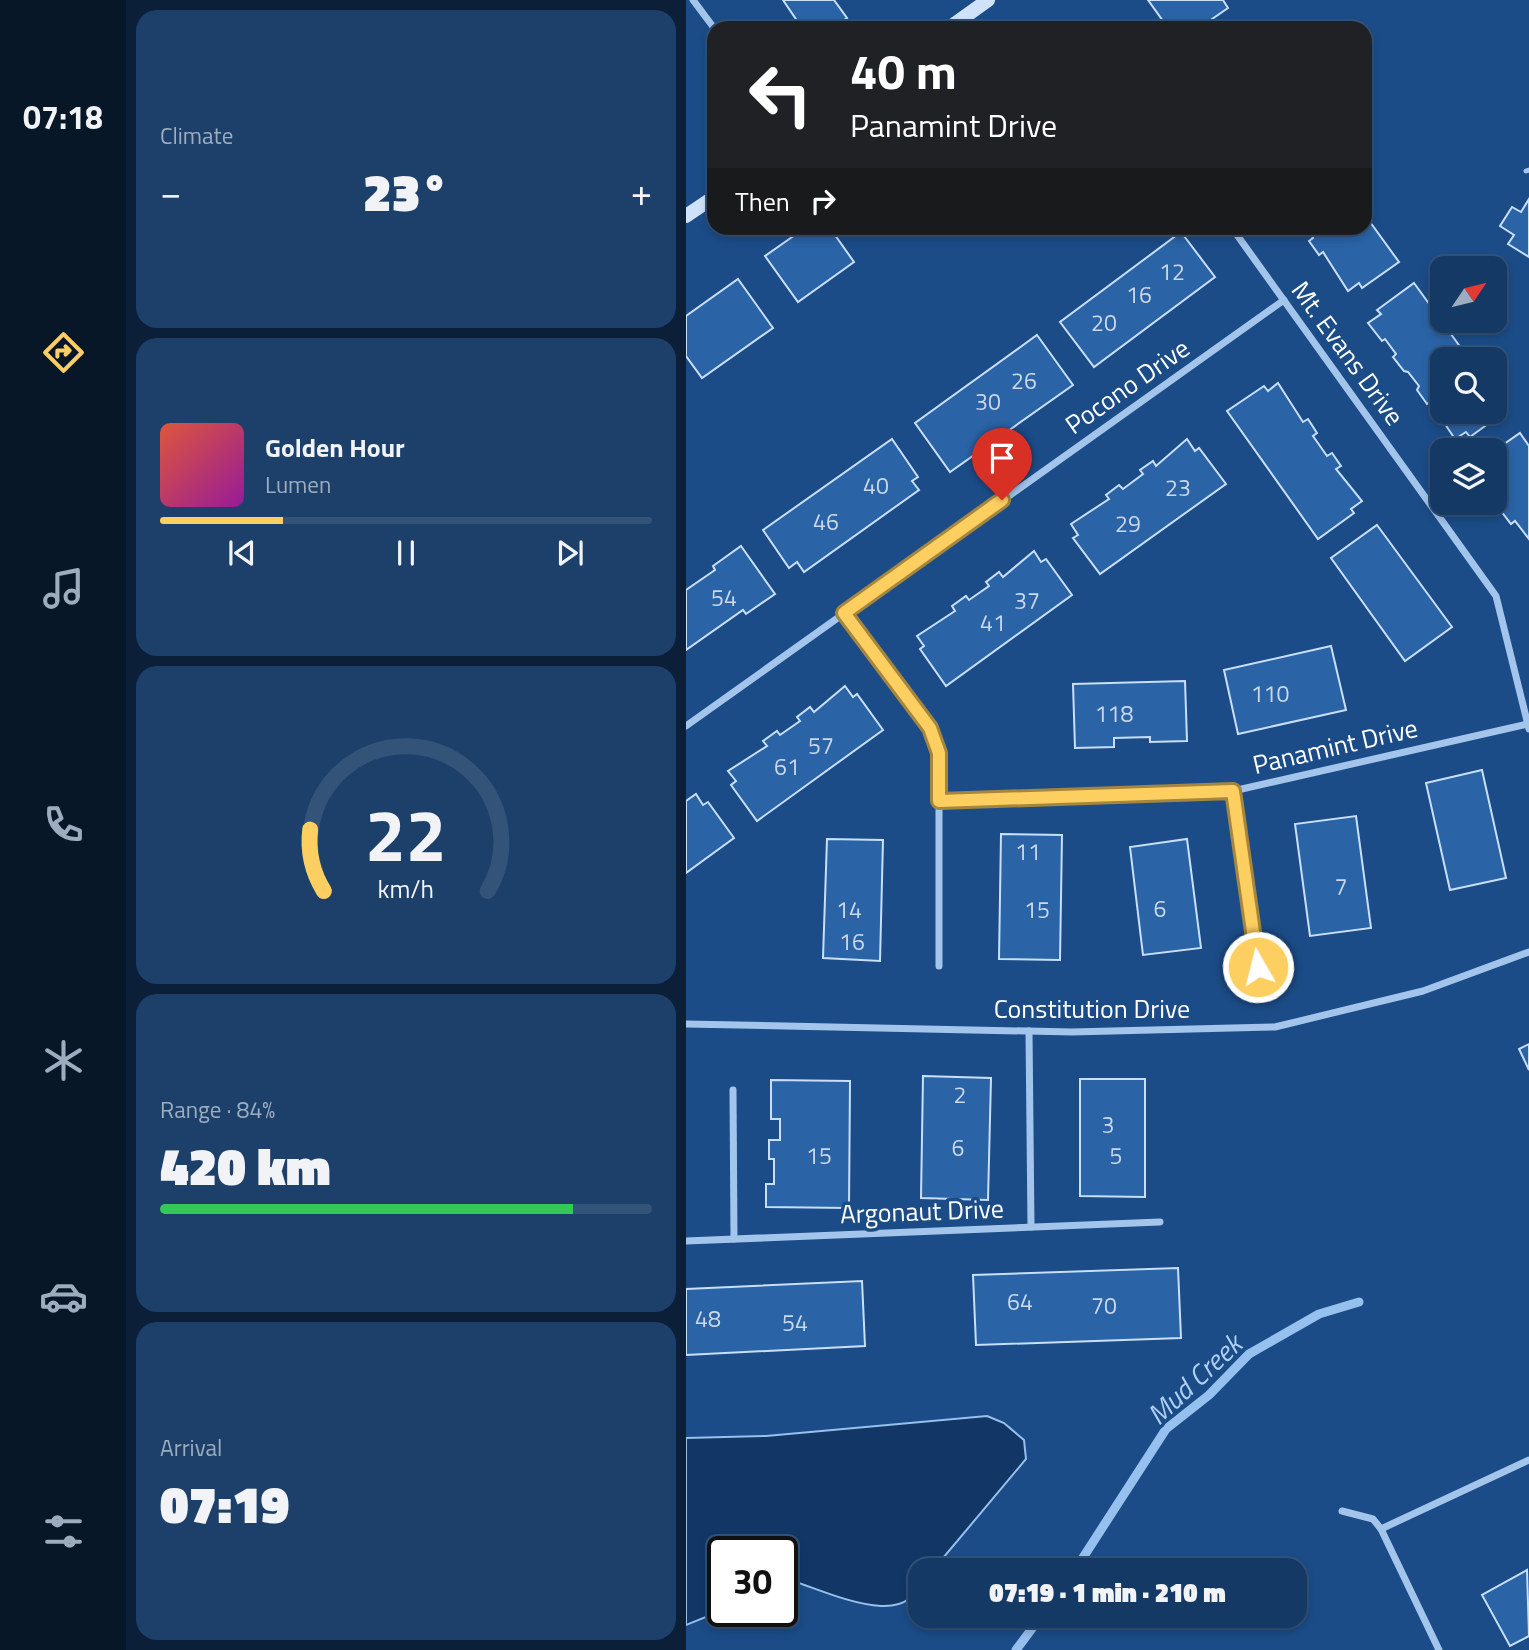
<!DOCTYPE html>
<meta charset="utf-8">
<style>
body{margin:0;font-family:"Titillium Web",sans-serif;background:#1d406b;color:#f1f3f6;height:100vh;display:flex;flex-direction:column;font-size:26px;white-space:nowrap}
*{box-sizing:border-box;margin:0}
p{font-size:23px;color:#9dacbf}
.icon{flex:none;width:38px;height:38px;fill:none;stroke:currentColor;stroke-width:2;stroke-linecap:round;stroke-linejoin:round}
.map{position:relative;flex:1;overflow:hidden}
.panel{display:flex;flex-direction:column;gap:10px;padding:10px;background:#0b1f38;width:560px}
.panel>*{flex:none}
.top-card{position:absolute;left:21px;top:21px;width:665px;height:214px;border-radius:21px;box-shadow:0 4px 10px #0003,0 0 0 2px #335379;background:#202124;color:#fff;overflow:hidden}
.needle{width:46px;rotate:55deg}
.tools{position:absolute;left:744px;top:256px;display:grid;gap:14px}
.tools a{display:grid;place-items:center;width:77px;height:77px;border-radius:14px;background:#143965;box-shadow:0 4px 10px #0003,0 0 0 2px #335379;font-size:35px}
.speed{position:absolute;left:21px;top:1536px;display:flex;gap:14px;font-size:35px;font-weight:700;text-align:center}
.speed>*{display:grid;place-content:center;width:91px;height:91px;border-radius:50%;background:#143965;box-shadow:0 4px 10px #0003,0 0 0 2px #335379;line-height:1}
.speed .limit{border:4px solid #111;border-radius:10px;background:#fff;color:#111}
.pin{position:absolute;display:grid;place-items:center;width:60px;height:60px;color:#fff;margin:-72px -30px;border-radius:50% 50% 50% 0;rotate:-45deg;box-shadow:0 0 7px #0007}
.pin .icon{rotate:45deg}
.me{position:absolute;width:77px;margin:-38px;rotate:352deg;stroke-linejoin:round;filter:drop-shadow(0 0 5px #0008)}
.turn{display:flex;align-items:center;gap:24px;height:147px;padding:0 28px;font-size:32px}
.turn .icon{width:91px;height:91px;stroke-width:2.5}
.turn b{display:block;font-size:49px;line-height:60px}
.then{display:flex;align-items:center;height:66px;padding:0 28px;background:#0003;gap:14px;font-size:26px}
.big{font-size:52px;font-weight:800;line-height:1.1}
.panel .card{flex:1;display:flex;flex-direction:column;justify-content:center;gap:10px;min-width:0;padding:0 24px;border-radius:21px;background:#1d406b}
.panel .dial{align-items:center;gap:0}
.dial svg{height:182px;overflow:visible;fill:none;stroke:#335379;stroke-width:7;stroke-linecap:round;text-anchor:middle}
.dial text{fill:#f1f3f6;stroke:none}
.song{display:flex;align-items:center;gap:21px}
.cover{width:84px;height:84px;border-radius:10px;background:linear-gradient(135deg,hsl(10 70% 55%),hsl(300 70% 35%))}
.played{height:7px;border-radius:4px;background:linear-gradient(90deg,#fdce60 25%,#335379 25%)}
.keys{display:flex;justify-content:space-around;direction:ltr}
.heat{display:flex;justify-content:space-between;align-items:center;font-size:38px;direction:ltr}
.charge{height:10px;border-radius:5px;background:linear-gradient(90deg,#34c759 84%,#335379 0)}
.trip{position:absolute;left:222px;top:1558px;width:399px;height:70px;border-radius:21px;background:#143965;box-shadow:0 4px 10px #0003,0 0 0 2px #335379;font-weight:800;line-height:70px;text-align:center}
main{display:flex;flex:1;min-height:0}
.tabs{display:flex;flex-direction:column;width:126px;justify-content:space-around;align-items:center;background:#081728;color:#9dacbf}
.tabs .icon{width:49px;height:49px}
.tabs .selected{color:#fdce60}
.tabs b{font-size:32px;color:#f1f3f6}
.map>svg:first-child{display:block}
.water{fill:#123766;stroke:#96c0ee;stroke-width:2}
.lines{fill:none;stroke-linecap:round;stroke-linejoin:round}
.stream{stroke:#96c0ee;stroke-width:9}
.building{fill:#2a63a6;stroke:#c9dff9;stroke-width:2}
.lane{stroke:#a3c5ec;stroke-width:5}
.street{stroke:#a3c5ec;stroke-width:7}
.secondary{stroke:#d0e2f9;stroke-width:14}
.route-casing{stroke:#a4863e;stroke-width:18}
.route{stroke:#fdce60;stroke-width:12}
.labels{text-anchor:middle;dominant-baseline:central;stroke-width:7;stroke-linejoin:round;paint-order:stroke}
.number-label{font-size:23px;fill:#cad8e9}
.street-label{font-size:26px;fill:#fff;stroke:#1b4c87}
.water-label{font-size:28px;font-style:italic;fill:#afcff3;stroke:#1b4c87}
</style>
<main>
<nav class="tabs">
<b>07:18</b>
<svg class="icon selected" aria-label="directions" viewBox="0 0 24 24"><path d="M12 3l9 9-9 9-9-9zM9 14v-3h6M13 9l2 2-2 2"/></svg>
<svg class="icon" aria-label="music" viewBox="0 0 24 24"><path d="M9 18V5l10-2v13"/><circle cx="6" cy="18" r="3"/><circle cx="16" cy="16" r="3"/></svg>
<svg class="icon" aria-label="phone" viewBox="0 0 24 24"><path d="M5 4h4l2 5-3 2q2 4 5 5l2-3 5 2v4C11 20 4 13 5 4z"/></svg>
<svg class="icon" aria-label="climate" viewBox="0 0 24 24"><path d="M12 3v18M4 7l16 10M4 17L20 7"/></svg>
<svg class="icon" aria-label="car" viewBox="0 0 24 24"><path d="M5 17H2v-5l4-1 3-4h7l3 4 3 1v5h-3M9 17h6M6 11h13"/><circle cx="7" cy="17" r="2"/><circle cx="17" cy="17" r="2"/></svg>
<svg class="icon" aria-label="filters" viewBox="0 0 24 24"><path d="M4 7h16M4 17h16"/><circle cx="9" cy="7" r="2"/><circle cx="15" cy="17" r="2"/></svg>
</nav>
<section class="panel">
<div class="card"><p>Climate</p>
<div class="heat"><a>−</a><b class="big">23°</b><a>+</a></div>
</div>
<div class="card">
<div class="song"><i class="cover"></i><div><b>Golden Hour</b><p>Lumen</p></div></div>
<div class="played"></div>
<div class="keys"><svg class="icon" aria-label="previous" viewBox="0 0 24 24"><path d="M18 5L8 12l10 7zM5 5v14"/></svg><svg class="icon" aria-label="pause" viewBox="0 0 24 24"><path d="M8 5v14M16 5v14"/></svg><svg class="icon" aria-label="next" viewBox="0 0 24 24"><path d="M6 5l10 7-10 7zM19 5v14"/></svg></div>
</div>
<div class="card dial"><svg viewBox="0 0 100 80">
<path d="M14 69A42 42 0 1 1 86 69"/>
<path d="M14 69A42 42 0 0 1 8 42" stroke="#fdce60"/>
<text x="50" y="56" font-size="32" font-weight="700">22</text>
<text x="50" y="72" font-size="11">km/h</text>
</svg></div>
<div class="card"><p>Range · 84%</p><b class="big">420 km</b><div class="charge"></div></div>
<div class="card"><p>Arrival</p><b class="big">07:19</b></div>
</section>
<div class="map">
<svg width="843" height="1650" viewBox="0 0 843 1650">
<rect width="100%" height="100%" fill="#1b4c87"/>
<path class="water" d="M301,1416L318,1423L338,1440L340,1459L247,1570H234C234,1637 142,1592 107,1581L96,1585V1552H37V1610L0,1625V1438L80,1436Z"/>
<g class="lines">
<g class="stream">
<path d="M389,1570L480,1429L523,1395L563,1354L633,1314L673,1302"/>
<path d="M330,1650L356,1615"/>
</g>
</g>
<g class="building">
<path d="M97,0H148L161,18L146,28H116Z"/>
<path d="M462,0H537L542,8L513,28H482Z"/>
<path d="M843,199V257L822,244L828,235L814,226L826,207L835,212Z"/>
<path d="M679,215L713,262L676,288L673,283L662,291L637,252L633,255L623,241L627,238L620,228H679Z"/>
<path d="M119,228H144L168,262L112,302L79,256Z"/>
<path d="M495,232L529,277L408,367L374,322Z"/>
<path d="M52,279L87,328L16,378L0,356V316Z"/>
<path d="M728,283L783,359H756V411H808V393L821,410L784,437L780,432L769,439L744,402L741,404L731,390L733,386L722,372L718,371L707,357L710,354L699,339L696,341L682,323L695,314L691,310Z"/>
<path d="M351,335L387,385L264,472L229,423Z"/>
<path d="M592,383L617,422L622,419L631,433L627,436L641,456L646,453L655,466L650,469L676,501L665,509L668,513L632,539L541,411L578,386L582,391Z"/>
<path d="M834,433L843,446V539L829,521L825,524L808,502V451Z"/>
<path d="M206,439L232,477L226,481L233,490L118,572L111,562L103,568L77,530Z"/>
<path d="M501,439L509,451L513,448L540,484L414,574L387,538L392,535L385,524L423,499L420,495L433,485L437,489L457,474L454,470L467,461L470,466Z"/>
<path d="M691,525L766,627L719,661L645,558Z"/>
<path d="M55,546L89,594L60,614L57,610L0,650V590L29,570L27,566Z"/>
<path d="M348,551L355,562L360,559L386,595L260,686L234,649L238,646L231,636L269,611L266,606L280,596L283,600L303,586L300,582L313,572L317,577Z"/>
<path d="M645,646L660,710L552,734L538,670Z"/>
<path d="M499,681L501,741L464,742V737L428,738V747L389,748L387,684Z"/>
<path d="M159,686L167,697L171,694L197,730L71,821L45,785L50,781L42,771L81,746L77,741L91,731L94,735L114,721L111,717L124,707L128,712Z"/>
<path d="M796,770L820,878L764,890L740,783Z"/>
<path d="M10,794L17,805L22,802L48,838L0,873V801Z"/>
<path d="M670,816L685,928L624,936L609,824Z"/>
<path d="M315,834L376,835L374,960L313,959Z"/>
<path d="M141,839L197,840L194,961L137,958Z"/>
<path d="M501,839L515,948L457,955L444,847Z"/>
<path d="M843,1044V1070L833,1049Z"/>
<path d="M237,1076L305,1078L302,1200L235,1198Z"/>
<path d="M394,1079H459V1197L394,1196Z"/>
<path d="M85,1080L164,1081L163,1208L80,1207V1184H88V1159H83V1140H94V1119H85Z"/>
<path d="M492,1268L495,1338L290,1345L287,1275Z"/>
<path d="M176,1281L179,1346L0,1355V1289Z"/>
<path d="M841,1570L843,1636L824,1646L796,1595Z"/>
</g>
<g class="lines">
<path class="lane" d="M840,171L843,170"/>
<g class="street">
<path d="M7,0L28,28"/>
<path d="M546,228L810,596L843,729"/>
<path d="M158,613L244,728L253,753V966"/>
<path d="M0,726L598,300"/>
<path d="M547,791L572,967"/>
<path d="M253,801L547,791L842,724"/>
<path d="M0,1024L386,1032L589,1027L737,991L843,952"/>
<path d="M343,1031L345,1227"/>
<path d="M47,1090L48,1239"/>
<path d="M0,1241L474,1222"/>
<path d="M656,1511L687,1519L695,1529L753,1650"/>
<path d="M695,1529L843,1460"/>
</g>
<g class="secondary">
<path d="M263,28L302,0"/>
<path d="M0,216L28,197"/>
</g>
</g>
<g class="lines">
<g class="route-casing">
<path id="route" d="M316,500L158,613L244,728L253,753V801L547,791L572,967"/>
</g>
<use href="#route" class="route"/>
</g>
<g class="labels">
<g class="number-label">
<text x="486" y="271">12</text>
<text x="453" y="294">16</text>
<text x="418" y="322">20</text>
<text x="338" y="380">26</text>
<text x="302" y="401">30</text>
<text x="190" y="485">40</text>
<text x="492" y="487">23</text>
<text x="140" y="521">46</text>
<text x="442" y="523">29</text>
<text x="38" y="597">54</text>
<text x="341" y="600">37</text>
<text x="307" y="622">41</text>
<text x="584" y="693">110</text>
<text x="428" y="713">118</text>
<text x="135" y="745">57</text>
<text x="101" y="766">61</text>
<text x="342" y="851">11</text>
<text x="655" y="886">7</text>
<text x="474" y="908">6</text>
<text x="163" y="909">14</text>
<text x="351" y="909">15</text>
<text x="166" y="941">16</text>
<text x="274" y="1094">2</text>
<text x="422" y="1124">3</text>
<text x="272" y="1147">6</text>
<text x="133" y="1155">15</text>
<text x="430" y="1155">5</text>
<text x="334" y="1301">64</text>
<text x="418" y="1305">70</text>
<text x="22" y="1318">48</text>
<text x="109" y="1322">54</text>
</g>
<g class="street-label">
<text transform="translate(662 353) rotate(54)">Mt. Evans Drive</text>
<text transform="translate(441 386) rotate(-35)">Pocono Drive</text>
<text transform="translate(649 746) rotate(-13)">Panamint Drive</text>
<text x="406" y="1008">Constitution Drive</text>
<text transform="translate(236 1211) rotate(-2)">Argonaut Drive</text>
</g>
<g class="water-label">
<text transform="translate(508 1379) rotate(-43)">Mud Creek</text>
</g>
</g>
</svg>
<div class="tools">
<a><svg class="needle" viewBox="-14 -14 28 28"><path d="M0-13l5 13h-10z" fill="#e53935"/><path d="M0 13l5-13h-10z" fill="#9dacbf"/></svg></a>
<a><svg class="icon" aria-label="search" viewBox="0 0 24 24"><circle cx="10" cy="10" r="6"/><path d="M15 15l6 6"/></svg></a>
<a><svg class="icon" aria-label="layers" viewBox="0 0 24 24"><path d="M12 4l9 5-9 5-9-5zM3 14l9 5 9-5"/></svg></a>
</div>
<div class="speed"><div class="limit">30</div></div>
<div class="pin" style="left:316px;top:500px;background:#d93025"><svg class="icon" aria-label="arrive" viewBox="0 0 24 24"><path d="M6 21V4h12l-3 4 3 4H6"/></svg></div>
<svg class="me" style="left:572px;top:967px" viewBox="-20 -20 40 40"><circle r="17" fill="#fdce60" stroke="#fff" stroke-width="3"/><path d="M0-11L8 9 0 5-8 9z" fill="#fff"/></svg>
<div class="trip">07:19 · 1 min · 210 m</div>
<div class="top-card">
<div class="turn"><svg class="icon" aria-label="left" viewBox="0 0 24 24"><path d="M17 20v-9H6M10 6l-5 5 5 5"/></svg><div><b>40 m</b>Panamint Drive</div></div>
<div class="then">Then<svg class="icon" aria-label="right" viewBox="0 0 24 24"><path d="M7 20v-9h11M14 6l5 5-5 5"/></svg></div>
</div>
</div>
</main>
